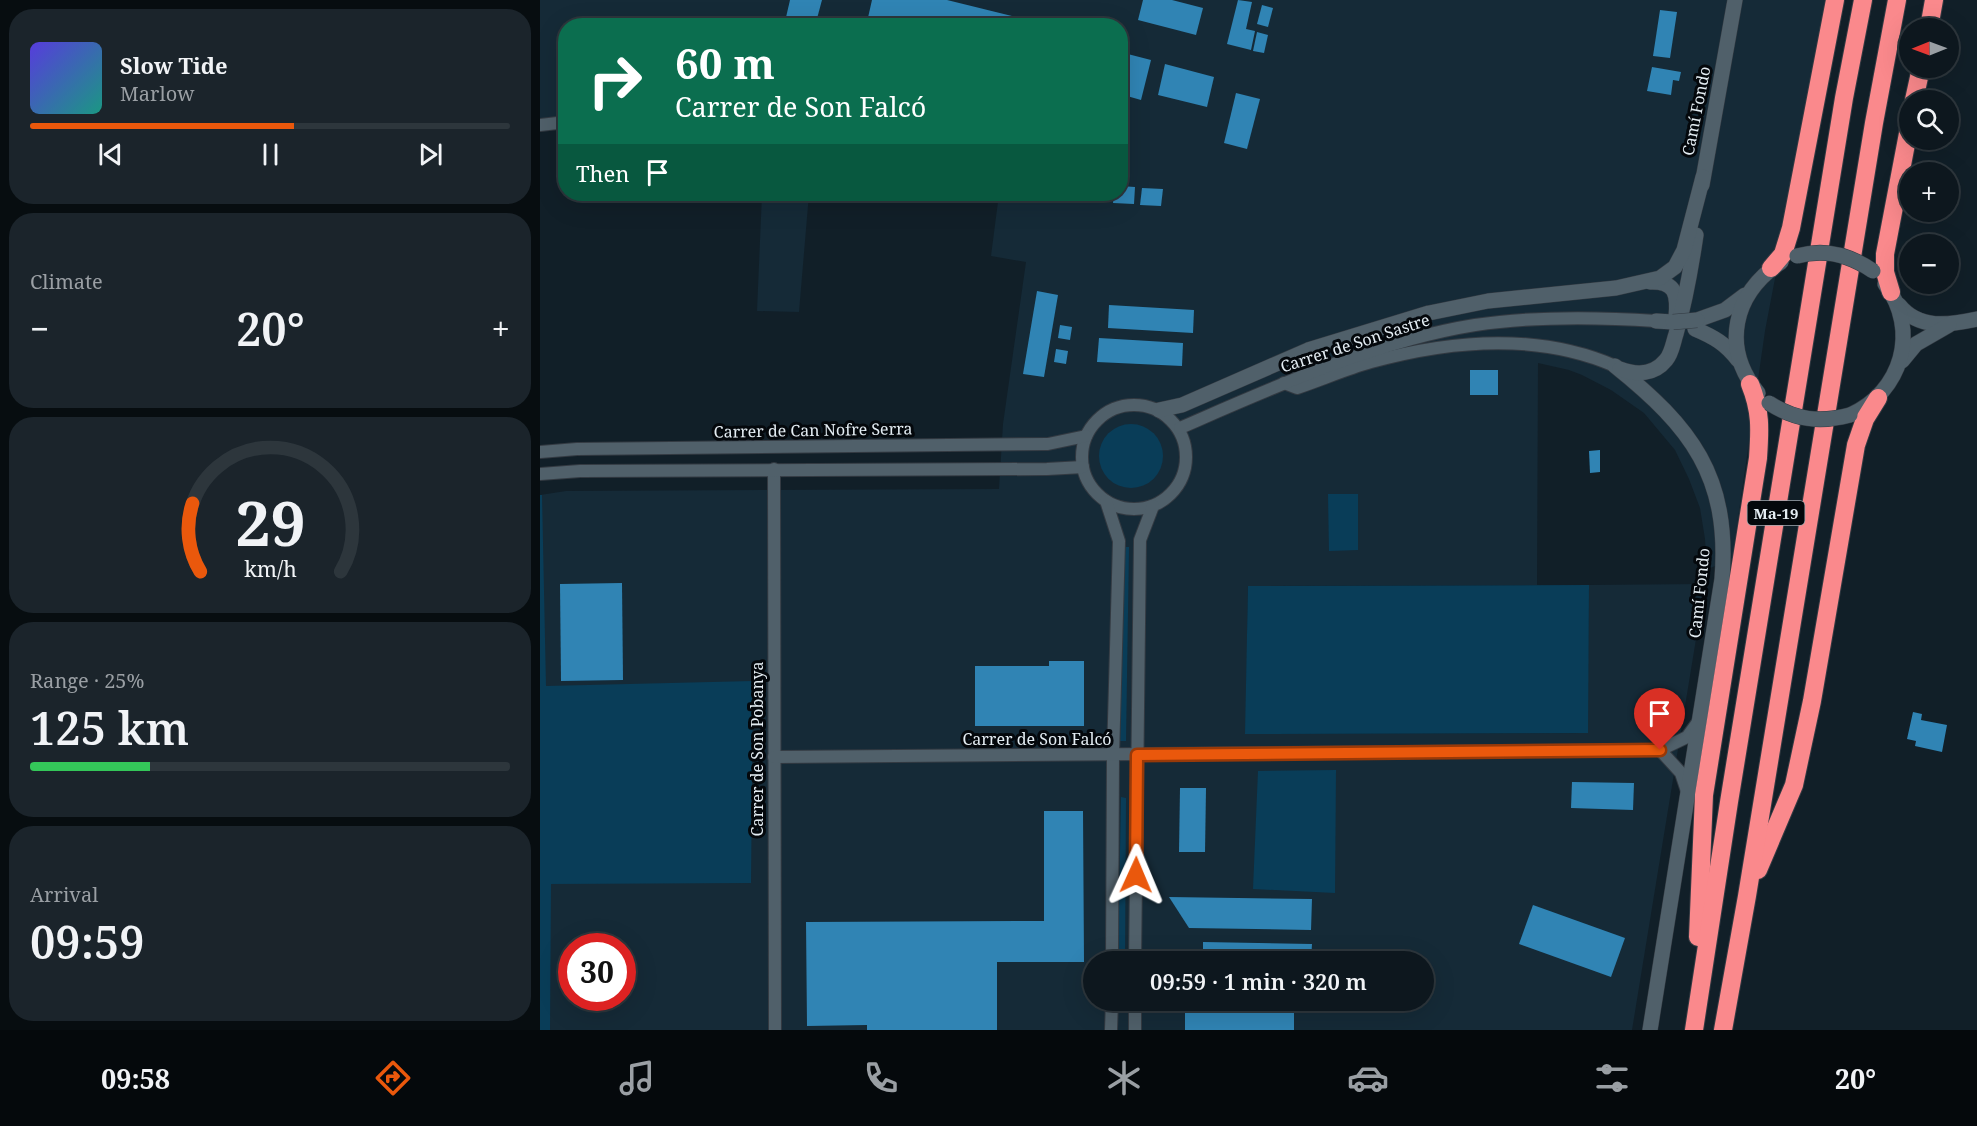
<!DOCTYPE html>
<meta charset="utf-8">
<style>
body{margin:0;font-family:"Noto Serif",serif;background:#1b242b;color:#f1f3f6;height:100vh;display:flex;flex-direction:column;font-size:22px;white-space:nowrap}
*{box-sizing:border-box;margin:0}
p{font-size:20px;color:#9a9fa4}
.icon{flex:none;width:33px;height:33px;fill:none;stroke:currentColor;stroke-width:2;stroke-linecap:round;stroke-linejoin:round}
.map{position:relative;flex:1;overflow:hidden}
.drawer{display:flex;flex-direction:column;gap:9px;padding:9px;background:#070d10;width:540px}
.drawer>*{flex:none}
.top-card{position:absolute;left:18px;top:18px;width:570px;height:183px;border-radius:24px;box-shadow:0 6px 24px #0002,0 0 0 2px #2d363c;background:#0b6e4f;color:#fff;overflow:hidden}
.needle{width:39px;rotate:269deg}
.tools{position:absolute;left:1359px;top:18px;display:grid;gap:12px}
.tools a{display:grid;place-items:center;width:60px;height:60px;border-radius:50%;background:#0d171e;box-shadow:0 6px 24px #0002,0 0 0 2px #2d363c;font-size:30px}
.speed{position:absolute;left:18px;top:933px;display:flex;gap:12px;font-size:30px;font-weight:700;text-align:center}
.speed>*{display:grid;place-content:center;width:78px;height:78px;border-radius:50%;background:#0d171e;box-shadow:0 6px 24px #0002,0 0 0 2px #2d363c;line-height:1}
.speed .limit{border:9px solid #d22;background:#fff;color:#111}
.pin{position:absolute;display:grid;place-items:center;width:51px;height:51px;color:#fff;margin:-62px -26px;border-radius:50% 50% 50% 0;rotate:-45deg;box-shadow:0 0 6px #0007}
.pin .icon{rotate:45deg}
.me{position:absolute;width:66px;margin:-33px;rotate:1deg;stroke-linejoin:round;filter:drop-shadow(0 0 4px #0008)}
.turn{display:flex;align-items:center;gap:21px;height:126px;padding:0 18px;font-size:27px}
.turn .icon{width:78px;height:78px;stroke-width:2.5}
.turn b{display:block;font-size:42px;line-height:51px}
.then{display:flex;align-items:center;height:57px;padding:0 18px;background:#0003;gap:12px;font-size:22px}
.big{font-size:45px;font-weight:600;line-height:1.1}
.drawer .card{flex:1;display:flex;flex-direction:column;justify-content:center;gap:9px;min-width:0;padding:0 21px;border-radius:24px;background:#1b242b}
.drawer .dial{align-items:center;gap:0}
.dial svg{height:156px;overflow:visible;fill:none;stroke:#2d363c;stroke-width:7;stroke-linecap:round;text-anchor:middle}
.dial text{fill:#f1f3f6;stroke:none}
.song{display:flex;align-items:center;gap:18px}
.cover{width:72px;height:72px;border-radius:9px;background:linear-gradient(135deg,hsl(250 70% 55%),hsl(170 70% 35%))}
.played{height:6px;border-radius:3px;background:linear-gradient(90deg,#ea580c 55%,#2d363c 55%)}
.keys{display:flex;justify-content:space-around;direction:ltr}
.heat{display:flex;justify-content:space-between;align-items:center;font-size:33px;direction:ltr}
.charge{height:9px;border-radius:4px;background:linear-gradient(90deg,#34c759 25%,#2d363c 0)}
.trip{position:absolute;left:543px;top:951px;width:351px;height:60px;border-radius:30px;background:#0d171e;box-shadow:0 6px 24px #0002,0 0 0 2px #2d363c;font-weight:600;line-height:60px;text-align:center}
.tab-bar{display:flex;height:96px;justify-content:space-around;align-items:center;background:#05090c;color:#9a9fa4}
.tab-bar .icon{width:42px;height:42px}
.tab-bar .active{color:#ea580c}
.tab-bar b{font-size:27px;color:#f1f3f6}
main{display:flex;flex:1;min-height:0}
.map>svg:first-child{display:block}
.built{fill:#152a37;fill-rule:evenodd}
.green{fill:#093d58}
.building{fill:#3084b4}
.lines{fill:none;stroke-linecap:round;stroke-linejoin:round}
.minor-casing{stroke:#333a42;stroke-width:14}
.tertiary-casing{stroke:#333a42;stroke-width:16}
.motorway-casing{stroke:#333a42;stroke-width:20}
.minor{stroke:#50606a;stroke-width:12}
.tertiary{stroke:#50606a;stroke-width:15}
.motorway{stroke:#fa898c;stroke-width:18}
.tertiary-bridge-casing{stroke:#333a42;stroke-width:16;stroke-linecap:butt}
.tertiary-bridge{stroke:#50606a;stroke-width:15}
.route-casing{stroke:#983908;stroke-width:15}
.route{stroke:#ea580c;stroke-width:10}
.labels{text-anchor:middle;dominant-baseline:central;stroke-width:6;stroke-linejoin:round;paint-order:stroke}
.shield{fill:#04080c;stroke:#a1a8ae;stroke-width:1.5}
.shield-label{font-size:15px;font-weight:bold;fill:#e4edf3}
.street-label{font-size:16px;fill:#e4edf3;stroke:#04080c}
</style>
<main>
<section class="drawer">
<div class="card">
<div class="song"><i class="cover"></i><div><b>Slow Tide</b><p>Marlow</p></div></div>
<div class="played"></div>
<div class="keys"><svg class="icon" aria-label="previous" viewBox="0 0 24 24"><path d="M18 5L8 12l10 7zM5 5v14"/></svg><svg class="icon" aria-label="pause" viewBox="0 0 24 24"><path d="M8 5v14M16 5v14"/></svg><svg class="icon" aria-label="next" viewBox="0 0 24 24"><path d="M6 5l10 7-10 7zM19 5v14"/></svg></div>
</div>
<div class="card"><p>Climate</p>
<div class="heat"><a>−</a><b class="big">20°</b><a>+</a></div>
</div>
<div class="card dial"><svg viewBox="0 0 100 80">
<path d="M14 69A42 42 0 1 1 86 69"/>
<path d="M14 69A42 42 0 0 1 10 34" stroke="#ea580c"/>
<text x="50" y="56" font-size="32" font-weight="700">29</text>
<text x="50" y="72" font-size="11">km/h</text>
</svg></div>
<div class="card"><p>Range · 25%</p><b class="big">125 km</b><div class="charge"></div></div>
<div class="card"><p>Arrival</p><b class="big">09:59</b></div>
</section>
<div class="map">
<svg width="1437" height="1030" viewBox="0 0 1437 1030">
<rect width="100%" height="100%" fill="#111f28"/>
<g class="built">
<path d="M0,0H1288L1225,331L1192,560L1167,569L1165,539L1160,508L1149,479L1135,450L1104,413L1071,390L1042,375L1029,370L998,363L997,585L708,586L706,734L1047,733L1049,585L1165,584L1092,1030H0V495L26,491L459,489L463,424L486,262L451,256L459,194H580V26H26L25,128L0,130ZM32,946H82V998H32ZM554,962H884V1000H554Z"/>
<path d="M222,194H269L259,312L217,311Z"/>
</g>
<g class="green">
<circle cx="591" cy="456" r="32"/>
<path d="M788,494H818V550L789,551Z"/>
<path d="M0,495H2L6,686L213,681L211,883L11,884L10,1030H0Z"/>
<path d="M584,547H589L586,741H580Z"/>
<path d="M1049,585L1048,733L705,734L708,586Z"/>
<path d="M796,770L795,893L713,889L718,771Z"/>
<path d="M581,797L586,798L585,962L578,961Z"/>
</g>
<g class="building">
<path d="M250,0H282L275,26H244Z"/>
<path d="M332,0H407L476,17L474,26H337L327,22Z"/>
<path d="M603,0H632L663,8L656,35L598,20Z"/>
<path d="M698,0L712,2L706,29L715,31L711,50L687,44Z"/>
<path d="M722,5L733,8L728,27L717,24Z"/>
<path d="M1120,10L1137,12L1130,58L1113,56Z"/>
<path d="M717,32L728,35L724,53L713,51Z"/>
<path d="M580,52L611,60L601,100L580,94Z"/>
<path d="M625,64L674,77L667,107L618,95Z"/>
<path d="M1112,67L1141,72L1139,81L1133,80L1131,95L1107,91Z"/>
<path d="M696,93L720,99L707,149L684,143Z"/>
<path d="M580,186L595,187L594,204L573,203L574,194H580Z"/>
<path d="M602,188L623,189L621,206L600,205Z"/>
<path d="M497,291L518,295L504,377L483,374Z"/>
<path d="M569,305L654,310L653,333L568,328Z"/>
<path d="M520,325L532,327L530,340L518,338Z"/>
<path d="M559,338L643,343L642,366L557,362Z"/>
<path d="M516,349L528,351L526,364L514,362Z"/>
<rect x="930" y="370" width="28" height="25"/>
<path d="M1060,450V472L1050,473L1049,451Z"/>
<path d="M82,583L83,680L21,681L20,584Z"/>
<path d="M509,661H544V726H435V666H509Z"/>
<path d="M1373,712L1382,714L1381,720L1407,725L1402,752L1375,746L1376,741L1367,739Z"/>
<path d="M1032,782L1094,783L1093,810L1031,808Z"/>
<path d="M640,788H666L665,852H639Z"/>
<path d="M504,811H543L544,962H457V1030H327V1025L267,1026L266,922L504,921Z"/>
<path d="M629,897L772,899L771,930L649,928Z"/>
<path d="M993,905L1085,938L1071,977L979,944Z"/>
<path d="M663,942L772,944L771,962H663Z"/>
<rect x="645" y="1000" width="109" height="30"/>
</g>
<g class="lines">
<g class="minor-casing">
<g id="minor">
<path d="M0,125L26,122"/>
<path d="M744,383L757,388C781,380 806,369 831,362C911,340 997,332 1075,366"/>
<circle cx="594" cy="457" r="52"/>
<path d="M640,428C732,388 835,341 935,325C995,316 1056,317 1116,321"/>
<path d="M0,452L37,449L508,444L546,436"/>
<path d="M234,469L235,1030"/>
<path d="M0,474L40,471L507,469L543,467"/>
<path d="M566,501L579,541L573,756L572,962"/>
<path d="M1120,750L1141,773L1147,791"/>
<path d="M234,757L1120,750L1147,737L1158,722"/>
<path d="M595,962L600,540L613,506"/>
<path d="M571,1030L572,1000"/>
<path d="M595,1030V1000"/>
</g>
</g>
<g class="tertiary-casing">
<g id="tertiary">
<path d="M1162,185L1195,0"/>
<path d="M1110,282C1136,281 1138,295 1136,317"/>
<path d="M1359,305C1379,330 1409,325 1437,319"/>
<path d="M1157,320L1185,310L1205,295"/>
<path d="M1116,321L1133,322"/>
<path d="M1155,329C1174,337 1186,344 1198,360"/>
<path d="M1362,361L1376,344L1409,325"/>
<path d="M1075,366C1151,427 1190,476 1182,579L1110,1030"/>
<path d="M1080,369C1096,375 1114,375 1126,360C1132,353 1133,343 1136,334C1145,302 1151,269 1156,235"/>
<path d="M1218,393C1181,347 1193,294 1241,262"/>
<path d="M619,410L642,405L768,350L889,313L948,301L1076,288L1120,278L1135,267L1144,250L1163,177"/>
<path d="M1310,415C1362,392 1380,330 1345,284"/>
</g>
</g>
<g class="motorway-casing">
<g id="motorway">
<path d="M1389,28L1394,0"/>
<path d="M1374,100L1381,68"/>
<path d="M1231,268L1243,254L1251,228L1295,0"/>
<path d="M1351,292L1345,272V254L1370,123"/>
<path d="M1218,870L1254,785L1272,701L1316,445L1325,419L1338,398"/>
<path d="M1158,937L1164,795L1218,458C1220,429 1221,411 1210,384"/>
<path d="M1154,1030L1189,802L1304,98L1323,0"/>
<path d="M1183,1030L1207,896L1334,123L1357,0"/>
</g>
</g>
<use href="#minor" class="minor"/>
<use href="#tertiary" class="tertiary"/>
<use href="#motorway" class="motorway"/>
<g class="tertiary-bridge-casing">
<g id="tertiary-bridge">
<path d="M1257,256C1285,248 1310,255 1333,271"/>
<path d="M1133,322L1157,320"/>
<path d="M1229,403C1255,420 1280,423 1310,415"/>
</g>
</g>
<use href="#tertiary-bridge" class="tertiary-bridge"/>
</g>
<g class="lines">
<g class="route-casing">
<path id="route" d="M596,875L597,755L1120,750"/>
</g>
<use href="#route" class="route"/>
</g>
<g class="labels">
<rect class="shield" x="1207.5" y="501" width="57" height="24" rx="4.5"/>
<g class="shield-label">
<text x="1236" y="513">Ma-19</text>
</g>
<g class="street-label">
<text transform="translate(1156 111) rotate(-79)">Camí Fondo</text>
<text transform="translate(815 343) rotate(-18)">Carrer de Son Sastre</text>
<text transform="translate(273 430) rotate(-1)">Carrer de Can Nofre Serra</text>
<text transform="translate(1159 593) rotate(-84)">Camí Fondo</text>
<text x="497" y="739">Carrer de Son Falcó</text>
<text transform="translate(217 749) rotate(-90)">Carrer de Son Pobanya</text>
</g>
</g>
</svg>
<div class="tools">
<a><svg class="needle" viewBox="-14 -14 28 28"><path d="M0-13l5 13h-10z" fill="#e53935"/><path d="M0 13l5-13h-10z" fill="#9a9fa4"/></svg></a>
<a><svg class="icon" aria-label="search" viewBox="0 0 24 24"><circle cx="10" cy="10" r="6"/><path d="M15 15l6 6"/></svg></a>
<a>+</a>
<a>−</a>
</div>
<div class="speed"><div class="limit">30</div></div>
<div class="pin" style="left:1120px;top:750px;background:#d93025"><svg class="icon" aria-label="arrive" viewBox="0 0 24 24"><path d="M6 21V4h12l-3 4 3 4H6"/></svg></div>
<svg class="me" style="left:596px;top:875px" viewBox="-20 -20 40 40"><path d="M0-17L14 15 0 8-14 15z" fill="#ea580c" stroke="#fff" stroke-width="4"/></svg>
<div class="trip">09:59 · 1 min · 320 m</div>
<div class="top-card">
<div class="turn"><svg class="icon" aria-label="right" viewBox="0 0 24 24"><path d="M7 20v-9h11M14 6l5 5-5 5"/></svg><div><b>60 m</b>Carrer de Son Falcó</div></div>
<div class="then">Then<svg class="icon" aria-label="arrive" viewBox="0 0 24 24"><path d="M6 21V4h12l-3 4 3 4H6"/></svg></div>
</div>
</div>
</main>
<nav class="tab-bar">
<b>09:58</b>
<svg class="icon active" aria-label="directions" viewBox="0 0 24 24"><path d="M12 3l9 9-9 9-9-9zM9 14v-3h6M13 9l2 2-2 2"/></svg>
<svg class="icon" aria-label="music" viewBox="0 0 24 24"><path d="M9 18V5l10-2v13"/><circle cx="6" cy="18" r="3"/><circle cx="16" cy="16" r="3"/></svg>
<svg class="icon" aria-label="phone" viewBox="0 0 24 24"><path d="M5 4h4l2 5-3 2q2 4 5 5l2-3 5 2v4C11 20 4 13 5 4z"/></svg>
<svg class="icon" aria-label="climate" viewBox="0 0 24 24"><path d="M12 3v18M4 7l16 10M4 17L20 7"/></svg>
<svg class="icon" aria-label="car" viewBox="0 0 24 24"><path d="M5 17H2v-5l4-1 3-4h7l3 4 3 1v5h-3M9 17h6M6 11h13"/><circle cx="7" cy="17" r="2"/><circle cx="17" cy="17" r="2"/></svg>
<svg class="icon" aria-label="filters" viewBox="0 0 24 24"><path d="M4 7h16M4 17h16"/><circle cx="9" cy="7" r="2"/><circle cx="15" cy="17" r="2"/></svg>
<b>20°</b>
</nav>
